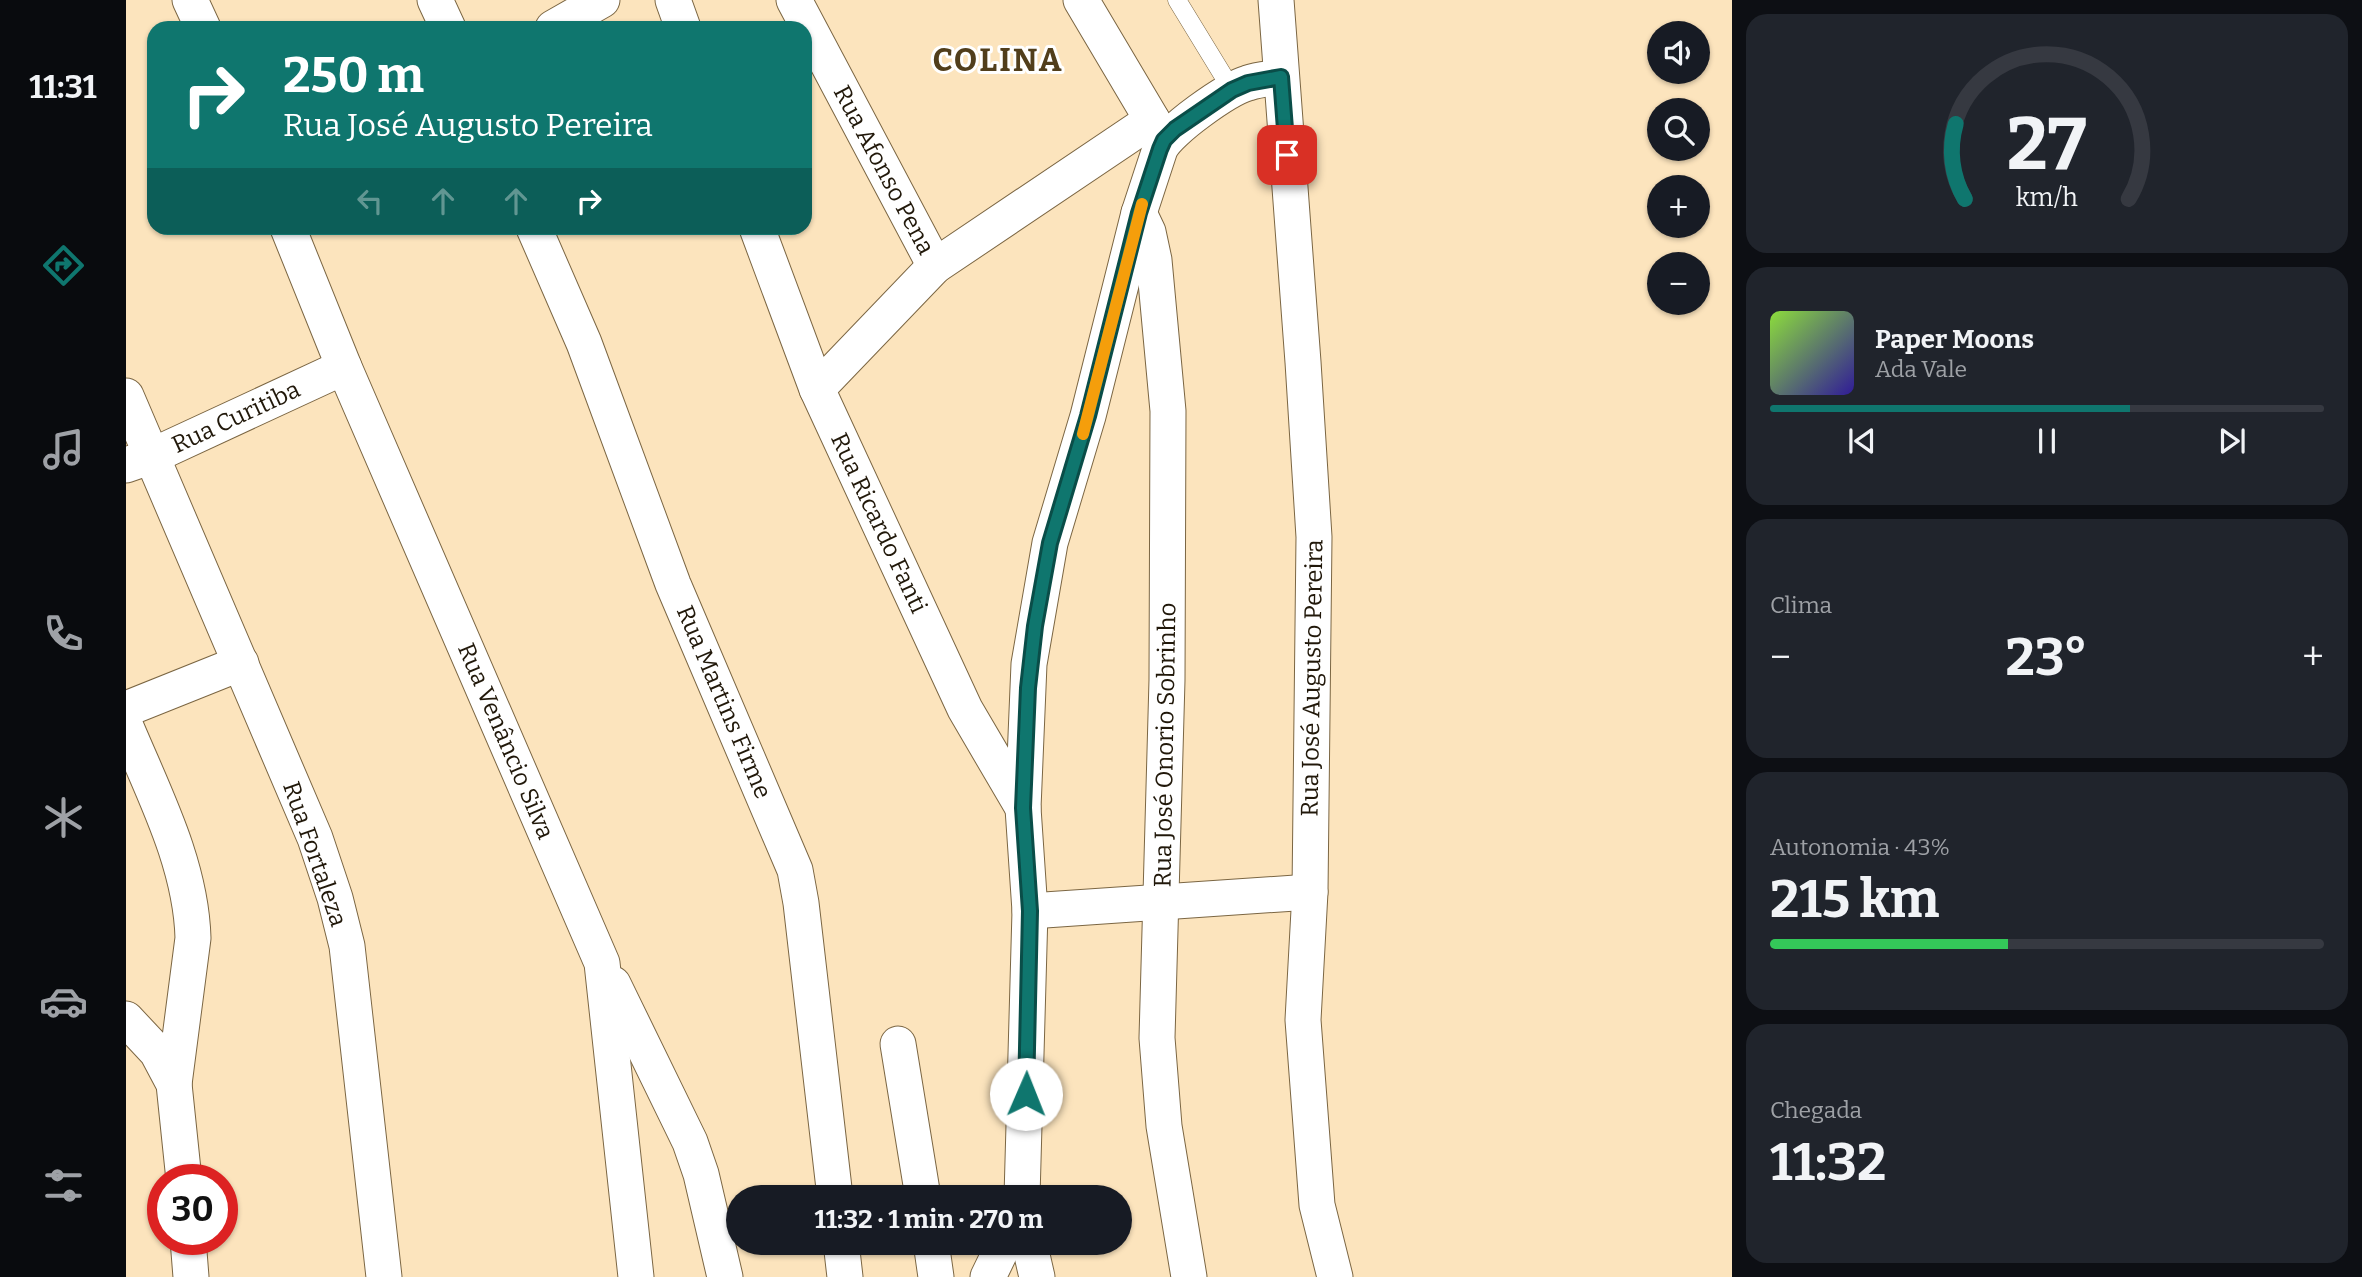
<!DOCTYPE html>
<html lang="pt">
<meta charset="utf-8">
<style>
body{margin:0;font-family:Bitter,serif;background:#20242c;color:#f1f3f6;height:100vh;display:flex;flex-direction:column;font-size:26px;white-space:nowrap}
*{box-sizing:border-box;margin:0}
p{font-size:23px;color:#9ea1a6}
.icon{flex:none;width:38px;height:38px;fill:none;stroke:currentColor;stroke-width:2;stroke-linecap:round;stroke-linejoin:round}
.map{position:relative;flex:1;overflow:hidden}
.sheet{display:flex;flex-direction:column;gap:14px;padding:14px;background:#0d0f14;width:630px}
.sheet>*{flex:none}
.hud{position:absolute;left:21px;top:21px;width:665px;height:214px;border-radius:21px;box-shadow:0 2px 5px #0004;background:#0f766e;color:#fff;overflow:hidden}
.tools{position:absolute;left:1521px;top:21px;display:grid;gap:14px}
.tools a{display:grid;place-items:center;width:63px;height:63px;border-radius:50%;background:#171b24;box-shadow:0 2px 5px #0004;font-size:35px}
.speed{position:absolute;left:21px;top:1164px;display:flex;gap:14px;font-size:35px;font-weight:700;text-align:center}
.speed>*{display:grid;place-content:center;width:91px;height:91px;border-radius:50%;background:#171b24;box-shadow:0 2px 5px #0004;line-height:1}
.speed .limit{border:10px solid #d22;background:#fff;color:#111}
.pin{position:absolute;display:grid;place-items:center;width:60px;height:60px;color:#fff;margin:-30px;border-radius:14px;box-shadow:0 4px 10px #0006}
.me{position:absolute;width:77px;margin:-38px;rotate:1deg;stroke-linejoin:round;filter:drop-shadow(0 0 5px #0008)}
.turn{display:flex;align-items:center;gap:24px;height:147px;padding:0 21px;font-size:32px}
.turn .icon{width:91px;height:91px;stroke-width:2.5}
.turn b{display:block;font-size:49px;line-height:60px}
.lanes{display:flex;align-items:center;height:66px;padding:0 21px;background:#0003;justify-content:center;gap:35px;direction:ltr}
.lanes .off{opacity:.35}
.big{font-size:52px;font-weight:700;line-height:1.1}
.sheet .card{flex:1;display:flex;flex-direction:column;justify-content:center;gap:10px;min-width:0;padding:0 24px;border-radius:21px;background:#20242c}
.sheet .dial{align-items:center;gap:0}
.dial svg{height:182px;overflow:visible;fill:none;stroke:#363941;stroke-width:7;stroke-linecap:round;text-anchor:middle}
.dial text{fill:#f1f3f6;stroke:none}
.song{display:flex;align-items:center;gap:21px}
.cover{width:84px;height:84px;border-radius:10px;background:linear-gradient(135deg,hsl(90 70% 55%),hsl(250 70% 35%))}
.played{height:7px;border-radius:4px;background:linear-gradient(90deg,#0f766e 65%,#363941 65%)}
.keys{display:flex;justify-content:space-around;direction:ltr}
.heat{display:flex;justify-content:space-between;align-items:center;font-size:38px;direction:ltr}
.charge{height:10px;border-radius:5px;background:linear-gradient(90deg,#34c759 43%,#363941 0)}
.trip{position:absolute;left:600px;top:1185px;width:406px;height:70px;border-radius:35px;background:#171b24;box-shadow:0 2px 5px #0004;font-weight:700;line-height:70px;text-align:center}
main{display:flex;flex:1;min-height:0}
.dock{display:flex;flex-direction:column;width:126px;justify-content:space-around;align-items:center;background:#090b0e;color:#9ea1a6}
.dock .icon{width:49px;height:49px}
.dock .selected{color:#0f766e}
.dock b{font-size:32px;color:#f1f3f6}
.map>svg:first-child{display:block}
.lines{fill:none;stroke-linecap:round;stroke-linejoin:round}
.service-casing{stroke:#7b6643;stroke-width:19}
.minor-casing{stroke:#7b6643;stroke-width:37}
.service{stroke:#fff;stroke-width:18}
.minor{stroke:#fff;stroke-width:35}
.route-casing{stroke:#0a4d48;stroke-width:18}
.route{stroke:#0f766e;stroke-width:12}
.slow{stroke:#f59e0b;stroke-width:12}
.labels{text-anchor:middle;dominant-baseline:central;stroke-width:6;stroke-linejoin:round;paint-order:stroke}
.street-label{font-size:24px;fill:#21180a;stroke:#fff}
.district-label{font-size:32px;font-weight:bold;letter-spacing:2px;fill:#513e1b;stroke:#fff}
</style>
<main>
<nav class="dock">
<b>11:31</b>
<svg class="icon selected" aria-label="directions" viewBox="0 0 24 24"><path d="M12 3l9 9-9 9-9-9zM9 14v-3h6M13 9l2 2-2 2"/></svg>
<svg class="icon" aria-label="music" viewBox="0 0 24 24"><path d="M9 18V5l10-2v13"/><circle cx="6" cy="18" r="3"/><circle cx="16" cy="16" r="3"/></svg>
<svg class="icon" aria-label="phone" viewBox="0 0 24 24"><path d="M5 4h4l2 5-3 2q2 4 5 5l2-3 5 2v4C11 20 4 13 5 4z"/></svg>
<svg class="icon" aria-label="climate" viewBox="0 0 24 24"><path d="M12 3v18M4 7l16 10M4 17L20 7"/></svg>
<svg class="icon" aria-label="car" viewBox="0 0 24 24"><path d="M5 17H2v-5l4-1 3-4h7l3 4 3 1v5h-3M9 17h6M6 11h13"/><circle cx="7" cy="17" r="2"/><circle cx="17" cy="17" r="2"/></svg>
<svg class="icon" aria-label="filters" viewBox="0 0 24 24"><path d="M4 7h16M4 17h16"/><circle cx="9" cy="7" r="2"/><circle cx="15" cy="17" r="2"/></svg>
</nav>
<div class="map">
<svg width="1606" height="1277" viewBox="0 0 1606 1277">
<rect width="100%" height="100%" fill="#fce4bd"/>
<g class="lines">
<g class="service-casing">
<path id="service" d="M1051,0L1106,90"/>
</g>
<g class="minor-casing">
<g id="minor">
<path d="M64,0L77,28"/>
<path d="M309,0L322,28"/>
<path d="M547,0L557,28"/>
<path d="M668,0L809,266"/>
<path d="M955,0L1038,140"/>
<path d="M1150,0L1177,362L1188,537L1184,892L1177,1020L1191,1205L1209,1277"/>
<path d="M427,28L476,0"/>
<path d="M1013,213L1022,232L1028,260L1042,411L1041,680L1031,1038L1038,1126L1063,1277"/>
<path d="M162,228L218,367L476,963L510,1277"/>
<path d="M408,228L458,343L547,584L669,870L675,903L709,1197"/>
<path d="M631,228L691,389L839,709L897,808"/>
<path d="M691,389L809,266L1026,120"/>
<path d="M0,396L189,838L209,898L221,946L258,1277"/>
<path d="M0,465L26,456L218,367"/>
<path d="M0,709L115,663"/>
<path d="M0,727C28,794 65,864 67,938L48,1084"/>
<path d="M904,911L1184,892"/>
<path d="M487,984L564,1142L575,1174L599,1277"/>
<path d="M0,1019L31,1052L48,1084L58,1180"/>
<path d="M772,1044L797,1197"/>
<path d="M896,1197L904,911L897,808L903,664L924,543L962,416L1013,213L1034,149C1043,130 1101,89 1122,83C1133,79 1144,79 1155,77"/>
<path d="M62,1239L65,1277"/>
<path d="M715,1242L719,1277"/>
<path d="M805,1242L810,1277"/>
<path d="M903,1242L911,1277"/>
<path d="M862,1277L879,1242"/>
</g>
</g>
<use href="#service" class="service"/>
<use href="#minor" class="minor"/>
</g>
<g class="lines">
<g class="route-casing">
<path id="route" d="M900,1094L904,911L897,808L902,688L909,626L924,543L962,416L1013,213L1034,149L1038,140L1049,129L1106,90L1122,83L1155,77L1161,155"/>
</g>
<use href="#route" class="route"/>
<path class="slow" d="M957,434L1016,204"/>
</g>
<g class="labels">
<g class="street-label">
<text transform="translate(758 170) rotate(62)">Rua Afonso Pena</text>
<text transform="translate(110 417) rotate(-25)">Rua Curitiba</text>
<text transform="translate(753 523) rotate(65)">Rua Ricardo Fanti</text>
<text transform="translate(1186 678) rotate(-89)">Rua José Augusto Pereira</text>
<text transform="translate(598 702) rotate(67)">Rua Martins Firme</text>
<text transform="translate(380 741) rotate(67)">Rua Venâncio Silva</text>
<text transform="translate(1039 745) rotate(-89)">Rua José Onorio Sobrinho</text>
<text transform="translate(189 854) rotate(71)">Rua Fortaleza</text>
</g>
<g class="district-label">
<text x="872" y="60">COLINA</text>
</g>
</g>
</svg>
<div class="tools">
<a><svg class="icon" aria-label="sound" viewBox="0 0 24 24"><path d="M4 9h4l5-4v14l-5-4H4zM17 9q2 3 0 6"/></svg></a>
<a><svg class="icon" aria-label="search" viewBox="0 0 24 24"><circle cx="10" cy="10" r="6"/><path d="M15 15l6 6"/></svg></a>
<a>+</a>
<a>−</a>
</div>
<div class="speed"><div class="limit">30</div></div>
<div class="pin" style="left:1161px;top:155px;background:#d93025"><svg class="icon" aria-label="arrive" viewBox="0 0 24 24"><path d="M6 21V4h12l-3 4 3 4H6"/></svg></div>
<svg class="me" style="left:900px;top:1094px" viewBox="-20 -20 40 40"><circle r="19" fill="#fff"/><path d="M0-13L10 11 0 6-10 11z" fill="#0f766e"/></svg>
<div class="trip">11:32 · 1 min · 270 m</div>
<div class="hud">
<div class="turn"><svg class="icon" aria-label="right" viewBox="0 0 24 24"><path d="M7 20v-9h11M14 6l5 5-5 5"/></svg><div><b>250 m</b>Rua José Augusto Pereira</div></div>
<div class="lanes"><svg class="icon off" aria-label="left" viewBox="0 0 24 24"><path d="M17 20v-9H6M10 6l-5 5 5 5"/></svg><svg class="icon off" aria-label="ahead" viewBox="0 0 24 24"><path d="M12 20V5M6 11l6-6 6 6"/></svg><svg class="icon off" aria-label="ahead" viewBox="0 0 24 24"><path d="M12 20V5M6 11l6-6 6 6"/></svg><svg class="icon" aria-label="right" viewBox="0 0 24 24"><path d="M7 20v-9h11M14 6l5 5-5 5"/></svg></div>
</div>
</div>
<section class="sheet">
<div class="card dial"><svg viewBox="0 0 100 80">
<path d="M14 69A42 42 0 1 1 86 69"/>
<path d="M14 69A42 42 0 0 1 10 36" stroke="#0f766e"/>
<text x="50" y="56" font-size="32" font-weight="700">27</text>
<text x="50" y="72" font-size="11">km/h</text>
</svg></div>
<div class="card">
<div class="song"><i class="cover"></i><div><b>Paper Moons</b><p>Ada Vale</p></div></div>
<div class="played"></div>
<div class="keys"><svg class="icon" aria-label="previous" viewBox="0 0 24 24"><path d="M18 5L8 12l10 7zM5 5v14"/></svg><svg class="icon" aria-label="pause" viewBox="0 0 24 24"><path d="M8 5v14M16 5v14"/></svg><svg class="icon" aria-label="next" viewBox="0 0 24 24"><path d="M6 5l10 7-10 7zM19 5v14"/></svg></div>
</div>
<div class="card"><p>Clima</p>
<div class="heat"><a>−</a><b class="big">23°</b><a>+</a></div>
</div>
<div class="card"><p>Autonomia · 43%</p><b class="big">215 km</b><div class="charge"></div></div>
<div class="card"><p>Chegada</p><b class="big">11:32</b></div>
</section>
</main>
